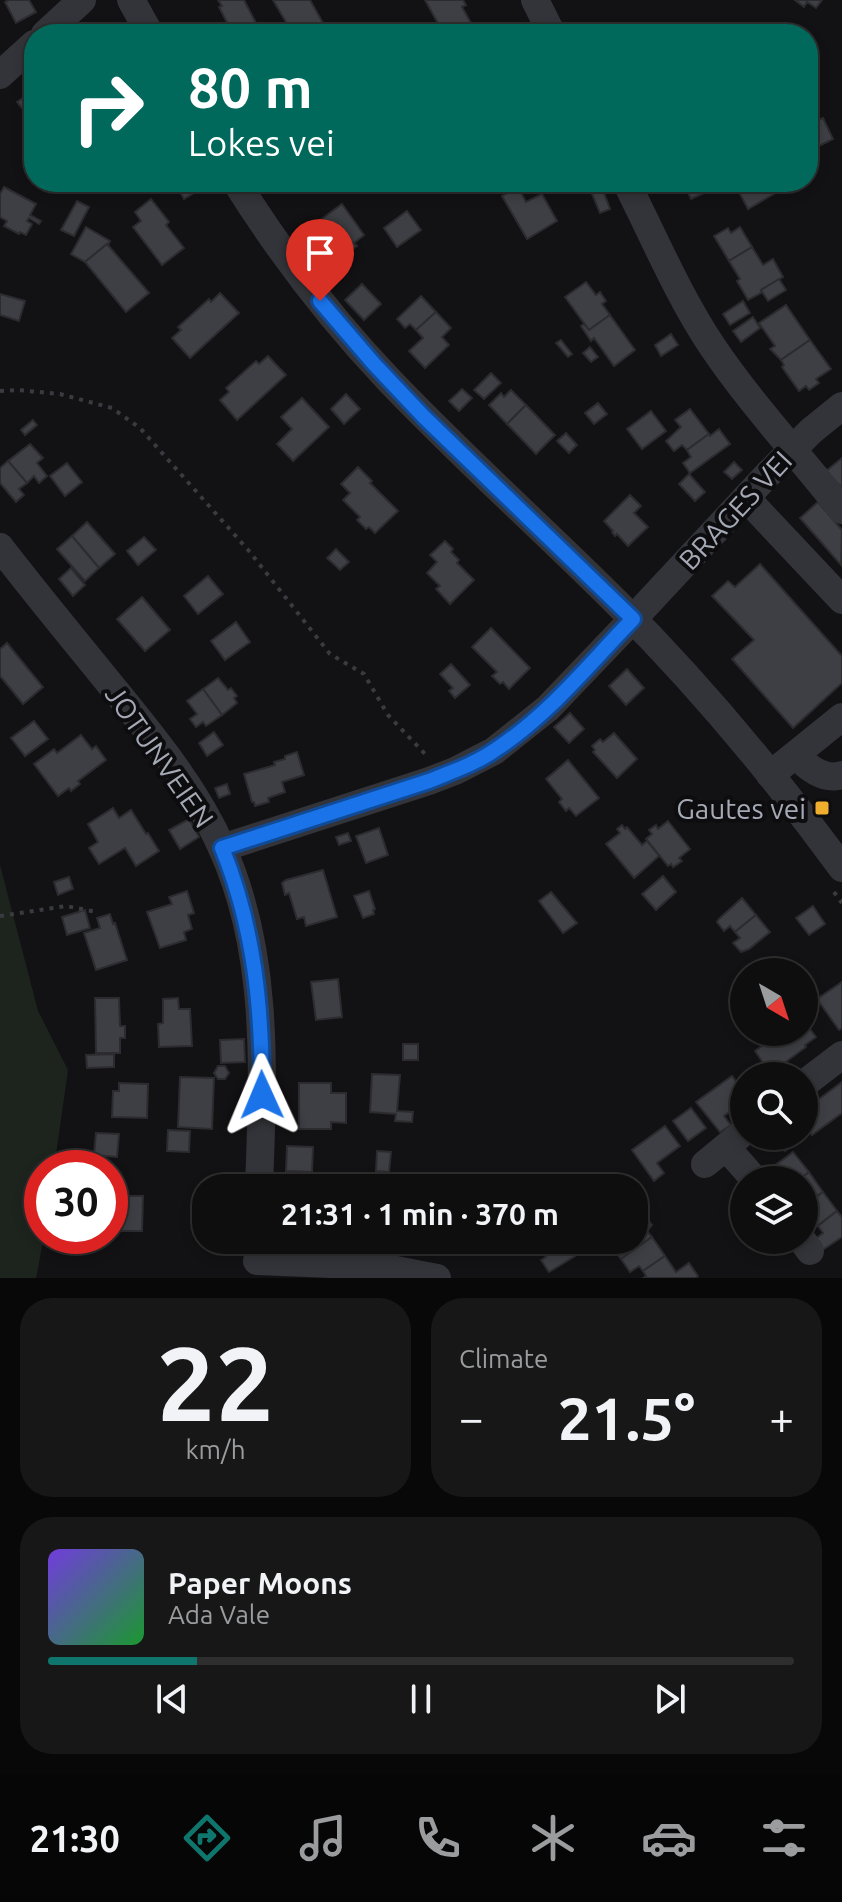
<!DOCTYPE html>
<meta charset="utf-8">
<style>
body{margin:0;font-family:Ubuntu,sans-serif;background:#171718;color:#f1f3f6;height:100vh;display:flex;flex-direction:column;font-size:30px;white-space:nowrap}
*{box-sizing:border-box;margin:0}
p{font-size:26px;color:#9b9c9e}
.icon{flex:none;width:44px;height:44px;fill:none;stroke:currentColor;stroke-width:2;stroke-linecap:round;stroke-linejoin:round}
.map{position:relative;height:1278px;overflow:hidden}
.side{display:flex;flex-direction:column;gap:20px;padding:20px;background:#080808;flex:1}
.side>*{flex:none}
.top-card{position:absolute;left:24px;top:24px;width:794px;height:168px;border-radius:32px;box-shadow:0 4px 12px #0003,0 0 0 2px #2e2e2f;background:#00695c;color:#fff;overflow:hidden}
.needle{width:52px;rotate:141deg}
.buttons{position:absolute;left:730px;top:958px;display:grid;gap:16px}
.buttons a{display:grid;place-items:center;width:88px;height:88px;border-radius:50%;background:#0e0e0f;box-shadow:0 4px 12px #0003,0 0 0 2px #2e2e2f;font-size:40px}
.speed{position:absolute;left:24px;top:1150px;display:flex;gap:16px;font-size:40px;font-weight:700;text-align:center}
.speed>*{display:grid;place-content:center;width:104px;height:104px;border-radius:50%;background:#0e0e0f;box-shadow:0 4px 12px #0003,0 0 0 2px #2e2e2f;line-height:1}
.speed .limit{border:12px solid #d22;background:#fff;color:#111}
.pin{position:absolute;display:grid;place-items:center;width:68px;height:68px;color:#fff;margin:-82px -34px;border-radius:50% 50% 50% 0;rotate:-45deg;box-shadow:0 0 8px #0007}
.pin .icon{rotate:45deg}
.me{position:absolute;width:88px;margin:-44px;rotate:359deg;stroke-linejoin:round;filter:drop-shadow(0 0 6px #0008)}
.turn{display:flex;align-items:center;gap:28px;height:168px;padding:0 32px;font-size:36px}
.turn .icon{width:104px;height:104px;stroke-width:2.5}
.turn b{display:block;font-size:56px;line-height:68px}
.big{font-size:60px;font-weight:600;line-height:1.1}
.side .tile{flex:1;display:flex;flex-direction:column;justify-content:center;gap:12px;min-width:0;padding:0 28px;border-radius:32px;background:#171718}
.side .dial{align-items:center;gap:0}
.dial b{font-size:104px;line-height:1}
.song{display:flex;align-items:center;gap:24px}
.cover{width:96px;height:96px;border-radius:12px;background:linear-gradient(135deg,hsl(260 70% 55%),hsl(130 70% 35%))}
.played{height:8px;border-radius:4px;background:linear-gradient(90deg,#0f766e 20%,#2e2e2f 20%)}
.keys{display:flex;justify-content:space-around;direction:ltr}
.heat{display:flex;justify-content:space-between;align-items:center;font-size:44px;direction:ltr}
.side .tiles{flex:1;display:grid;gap:20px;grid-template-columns:1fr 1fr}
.tile:last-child{grid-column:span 2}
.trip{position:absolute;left:192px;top:1174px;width:456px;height:80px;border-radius:32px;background:#0e0e0f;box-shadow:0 4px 12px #0003,0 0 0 2px #2e2e2f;font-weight:600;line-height:80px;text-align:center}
.tabs{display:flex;height:128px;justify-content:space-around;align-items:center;background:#060606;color:#9b9c9e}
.tabs .icon{width:56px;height:56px}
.tabs .on{color:#0f766e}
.tabs b{font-size:36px;color:#f1f3f6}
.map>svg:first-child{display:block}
.green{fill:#1d241e}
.building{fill:#3e3f44;stroke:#2c2c30;stroke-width:2}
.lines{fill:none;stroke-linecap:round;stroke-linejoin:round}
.path{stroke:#393b40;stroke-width:4;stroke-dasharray:4 6;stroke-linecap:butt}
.minor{stroke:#333439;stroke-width:28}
.route-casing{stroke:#114b97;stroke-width:20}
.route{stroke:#1a73e8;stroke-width:14}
.poi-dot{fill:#f0ae2e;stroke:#0d0d0f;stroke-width:3}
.labels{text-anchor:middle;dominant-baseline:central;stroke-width:8;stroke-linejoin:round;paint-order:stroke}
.street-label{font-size:28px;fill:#a4a9b5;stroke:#0d0d0f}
.poi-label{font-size:28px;fill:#a4a9b5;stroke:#0d0d0f;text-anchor:end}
</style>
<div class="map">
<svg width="842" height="1278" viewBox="0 0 842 1278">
<rect width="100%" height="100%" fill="#121214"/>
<path class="green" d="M0,865L38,1011L68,1070L54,1168H42V1236H44L36,1278H0Z"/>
<g class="building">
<path d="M9,0H29L36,12L16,23L5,2Z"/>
<path d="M218,0H244L257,25L256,26L257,29L250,34L248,31L241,34H233L219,7L222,6Z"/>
<path d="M273,0H310L323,23L303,34H293Z"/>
<path d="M425,0H463L466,5L462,7L471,23L451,34H444Z"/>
<path d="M795,0H822L816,8L807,2L804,7Z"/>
<path d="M27,95L34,104V107L26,113L17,102Z"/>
<path d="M809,108L816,121L823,118L833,139L813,149L808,140Z"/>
<path d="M174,182H203L206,186L184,199Z"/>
<path d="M683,182H733L735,186L728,189L725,185L718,188L717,187L691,199Z"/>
<path d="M757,182H767L774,194L748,209L739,192Z"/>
<path d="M601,185L610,209L600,213L590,189Z"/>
<path d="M4,187L36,204L30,215L41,221L39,224L29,218L27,221L32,224L26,235L20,232L19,234L4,226L7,221L0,217V194Z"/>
<path d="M518,187L526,202L542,194L557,221L527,239L502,196Z"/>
<path d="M151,199L169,222L166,225L184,248L162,265L133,227L141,221L135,212Z"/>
<path d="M77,201L89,207L74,236L61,230Z"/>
<path d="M342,204L364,235L354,243L357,246L349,252L347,248L342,252L319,221Z"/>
<path d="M407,211L421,230L397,247L384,228Z"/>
<path d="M86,227L110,241L108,245L107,244L85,262L71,254Z"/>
<path d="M740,227L752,247L729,261L714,236L728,228L731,233Z"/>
<path d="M107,244L149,293L126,312L85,262Z"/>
<path d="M752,247L763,265L773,259L783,277L761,290L763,292L748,300L737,281L740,279L729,261Z"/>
<path d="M779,279L786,290L768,301L761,290Z"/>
<path d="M586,282L596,295L600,292L606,301L602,304L610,315L589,330L565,297Z"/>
<path d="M362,284L381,304L364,320L345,300Z"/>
<path d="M220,293L239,313L190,358L172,338L181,330L178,327L209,299L211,302Z"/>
<path d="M0,294L25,301L19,321L0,315Z"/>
<path d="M421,296L436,312L416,330L410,324L405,328L397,319Z"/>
<path d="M743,301L750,313L730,325L723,314Z"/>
<path d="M786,305L810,340L781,360L770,349L775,346L759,323Z"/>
<path d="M436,312L451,328L442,337L449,345L425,368L409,351L423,338L416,330Z"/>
<path d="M610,315L635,350L614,366L594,338L591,341L581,326L584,324L589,330Z"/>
<path d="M753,317L760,328L741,342L733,331Z"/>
<path d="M671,334L678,345L661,356L655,345Z"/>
<path d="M561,340L572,354L568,357L556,343Z"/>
<path d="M810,340L831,369L816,379L819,383L809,390L806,386L799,391L782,367L784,365L781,360Z"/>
<path d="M590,347L598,357L591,362L583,353Z"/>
<path d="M268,356L286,375L237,420L220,400L229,392L226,388L256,361L259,364Z"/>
<path d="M491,373L501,383L484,399L474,390Z"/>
<path d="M462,389L472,398L459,411L449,401Z"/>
<path d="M511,390L526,405L507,424L489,405L501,393L504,397Z"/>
<path d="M346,394L360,409L344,424L331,409Z"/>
<path d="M302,398L329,427L293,461L277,444L292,429L281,417Z"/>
<path d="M598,403L607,414L594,424L585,413Z"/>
<path d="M526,405L555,435L536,454L507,424Z"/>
<path d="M690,409L709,434L687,450L682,445L674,451L666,441L681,427L675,420Z"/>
<path d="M651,411L666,431L642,449L627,429Z"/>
<path d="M33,420L37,425L25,435L21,430Z"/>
<path d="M719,429L730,444L690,473L683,463L691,457L687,450L709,434L710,436Z"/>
<path d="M566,433L577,445L569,453L557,441Z"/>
<path d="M30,444L43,458L37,463L47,476L39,483L34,476L27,483L8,461Z"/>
<path d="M842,458V488L826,471Z"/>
<path d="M8,461L27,483L19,489L24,495L16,502L0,483V468Z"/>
<path d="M734,462L742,470L732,479L724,472Z"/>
<path d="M67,463L82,482L65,496L50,476Z"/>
<path d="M358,467L372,481L370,483L398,511L375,533L369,527L366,529L357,520L360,517L343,500L350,493L341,484Z"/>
<path d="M689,474L705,492L695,501L679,484Z"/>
<path d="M630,495L641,506L634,513L648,527L628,546L617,534L615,536L612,532L613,531L604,521Z"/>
<path d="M818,502L842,530L841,565L800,518Z"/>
<path d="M87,522L115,554L99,568L72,536Z"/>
<path d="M72,536L99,568L85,581L57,549Z"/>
<path d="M144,537L156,550L138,565L127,551Z"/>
<path d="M445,541L453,549L451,552L459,560L457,563L474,580L450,604L436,589L440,586L427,573L437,562L430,555Z"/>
<path d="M336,549L349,562L340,570L327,558Z"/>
<path d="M760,564L842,656V683L793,728L732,659L754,640L712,596L728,581L735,587Z"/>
<path d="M71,568L85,585L73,596L59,579Z"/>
<path d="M208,576L223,594L198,614L184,596Z"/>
<path d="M142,597L170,630L145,651L117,619Z"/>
<path d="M236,622L250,642L225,660L211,641Z"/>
<path d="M491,628L530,668L509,689L503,682L500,684L492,676L497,672L472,647Z"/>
<path d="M7,643L43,687L23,704L0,676V649Z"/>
<path d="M451,664L470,685L455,698L449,691L453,688L440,674Z"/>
<path d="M627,669L644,688L626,705L609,686Z"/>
<path d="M218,678L228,690L231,688L237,696L234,698L237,703L222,715L203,689Z"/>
<path d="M203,689L222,715L206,726L203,722L196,727L190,719L197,714L187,701Z"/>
<path d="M570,713L584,729L569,743L554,727Z"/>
<path d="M34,721L48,739L25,756L11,738Z"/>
<path d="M214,732L223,745L207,756L199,743Z"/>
<path d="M614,733L637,759L617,778L593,752L595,750L592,746L600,739L603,742Z"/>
<path d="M81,735L92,749L96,746L106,760L78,781L80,784L71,791L69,788L58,796L34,764L54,749L57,753Z"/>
<path d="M297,752L304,775L282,782L285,792L268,798L269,802L255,806L254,802H252L244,774L275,765L274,762L285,759V756Z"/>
<path d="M568,760L599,798L576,816L569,808L566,811L559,802L562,799L546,779Z"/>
<path d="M227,784L230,794L219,798L215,788Z"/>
<path d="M113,808L119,818L131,810L146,834L148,833L159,851L136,866L125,848L99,864L89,848L98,842L88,824Z"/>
<path d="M189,819L199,837L180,849L169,830Z"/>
<path d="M668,821L690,849L679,858L682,861L673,867L671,864L668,866L646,839L652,834L649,830L656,825L658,829Z"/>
<path d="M622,825L625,829L627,827L642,845L647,841L659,856L634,878L606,844L620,833L617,829Z"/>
<path d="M379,828L388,855L366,863L356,836Z"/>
<path d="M348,833L351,841L339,845L336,837Z"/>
<path d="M323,870L337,917L306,926L304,917L297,919L289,893L285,895L282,883L286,880Z"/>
<path d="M663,876L676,892L656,910L642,894Z"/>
<path d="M69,877L73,889L58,895L54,882Z"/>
<path d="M187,891L194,913L188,915L192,929L184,932L186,940L160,948L147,912L172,904L169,897Z"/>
<path d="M369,891L375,909L373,910L374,914L363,918L354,896Z"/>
<path d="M551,892L577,923L563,933L539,901Z"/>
<path d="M742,898L756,915L735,932L730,926L724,931L717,922L719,919Z"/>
<path d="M813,906L825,924L809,935L796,918Z"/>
<path d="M85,910L90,928L67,935L62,917Z"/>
<path d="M110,914L113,924L115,923L127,960L96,970L84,933L100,928L97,918Z"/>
<path d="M756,915L770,932L749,949L741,952L733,943L740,938L735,932Z"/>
<path d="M338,979L342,1017L316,1020L311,982Z"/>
<path d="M842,982V1028L839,1030L817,999Z"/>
<path d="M95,998H119L120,1026H125V1038H120V1053H96Z"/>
<path d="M178,998L179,1009H190L192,1046L159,1047L158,1024L163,1023V999Z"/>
<path d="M804,1021L816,1037L805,1045L806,1047L783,1064L789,1073L785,1076H770L768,1074L770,1073L755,1051L781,1032H804Z"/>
<path d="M244,1039L245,1062L221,1063L220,1040Z"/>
<rect x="403" y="1044" width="15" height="16"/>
<path d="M114,1054V1067L87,1068L86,1055Z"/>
<path d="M218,1066H225L229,1073L225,1079H218L214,1073Z"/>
<path d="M372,1074L400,1075L397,1111L413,1112L412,1122L395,1121L396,1114L370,1112Z"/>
<path d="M732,1076L744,1092V1101L724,1116L731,1125L720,1132L696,1102Z"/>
<path d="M180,1077L214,1078L212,1129L178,1127Z"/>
<path d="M842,1082V1113L812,1135L804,1124V1110Z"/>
<path d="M119,1083L148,1084L147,1118L112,1117L113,1091H119Z"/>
<path d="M299,1083H331V1093H346V1123L331,1122V1129H299Z"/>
<path d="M691,1108L706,1128L688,1141L673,1121Z"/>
<path d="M665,1126L680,1146L657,1163L664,1173L654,1181L632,1150Z"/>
<path d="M168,1130L190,1131L189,1152L167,1151Z"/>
<path d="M804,1131L806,1134L785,1151L777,1140L782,1136H804Z"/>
<path d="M96,1133L119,1134L117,1157L94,1155Z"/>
<path d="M287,1146L313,1147L312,1172L286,1171Z"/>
<path d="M377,1151L391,1152L389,1172L376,1171Z"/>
<path d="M793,1152L809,1172L799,1180H773L780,1175L773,1167Z"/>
<path d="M809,1172L823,1192L804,1206V1180H799Z"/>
<path d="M529,1178L535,1188H513Z"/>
<path d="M823,1192L837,1211L805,1235L804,1217L809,1214L804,1206Z"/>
<path d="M113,1196H143L142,1231H112L113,1215H110V1204L113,1205Z"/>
<path d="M637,1204L644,1215L634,1222V1206Z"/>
<path d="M837,1211L842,1217V1237L818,1253L810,1243L823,1233L818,1226Z"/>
<path d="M644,1215L652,1225L647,1231L652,1237L621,1259L612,1247L620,1240H634V1222Z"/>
<path d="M652,1237L665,1256L643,1271L639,1266L630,1272L621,1259Z"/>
<path d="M528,1240H558L542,1250L537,1242L532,1246Z"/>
<path d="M558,1240H568L577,1255L549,1272L541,1260L546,1257L542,1250Z"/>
<path d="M665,1256L676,1272L689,1263L698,1276L696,1278H643L646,1276L643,1271Z"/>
</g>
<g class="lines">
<g class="path">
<path d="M0,391L18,390L60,394L112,408L140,428L249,551L330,654L364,674L388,715L426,755"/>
<path d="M834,892L842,903"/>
<path d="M0,916L66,906L97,912"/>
</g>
<g class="minor">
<path d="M131,0L150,34"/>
<path d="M535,0L552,34"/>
<path d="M45,34L82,0"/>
<path d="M0,75L34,44"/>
<path d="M236,182C280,252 331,319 388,379C462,457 542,528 618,604C699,685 774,775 842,868"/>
<path d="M626,182C654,237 678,295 712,346C751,404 799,455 842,510"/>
<path d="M746,498L842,600"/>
<path d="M0,547C37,595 76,642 114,689C154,738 196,789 222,848C270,954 263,1075 259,1188"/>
<path d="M796,755C808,768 824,781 842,775"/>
<path d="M770,775L842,717"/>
<path d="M222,848L429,781L455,771L494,751L548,708L633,619L768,474L811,431L842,406"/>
<path d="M804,1084L842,1055"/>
<path d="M726,1147L755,1180"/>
<path d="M705,1164L744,1132"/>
<path d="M802,1240L810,1251"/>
<path d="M257,1261L355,1265L386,1268L437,1278"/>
</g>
</g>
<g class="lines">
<g class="route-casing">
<path id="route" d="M262,1095C262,1009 255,929 222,848L429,781C451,772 475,764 495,750C549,715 589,664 633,619L424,417L374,364L320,301"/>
</g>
<use href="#route" class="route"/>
</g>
<rect class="poi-dot" x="814" y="800" width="16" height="16" rx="4"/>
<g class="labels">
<g class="street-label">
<text transform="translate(735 510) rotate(-47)">BRAGES VEI</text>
<text transform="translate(160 756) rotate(55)">JOTUNVEIEN</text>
</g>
<g class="poi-label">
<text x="806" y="808">Gautes vei</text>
</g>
</g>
</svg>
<div class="buttons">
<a><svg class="needle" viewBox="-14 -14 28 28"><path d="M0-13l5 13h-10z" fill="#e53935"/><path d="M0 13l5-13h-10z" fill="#9b9c9e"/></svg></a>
<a><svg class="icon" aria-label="search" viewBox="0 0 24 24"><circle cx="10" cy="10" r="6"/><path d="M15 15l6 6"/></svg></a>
<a><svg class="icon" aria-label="layers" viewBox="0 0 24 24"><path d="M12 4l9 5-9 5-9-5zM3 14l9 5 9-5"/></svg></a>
</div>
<div class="speed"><div class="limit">30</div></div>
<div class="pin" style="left:320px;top:301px;background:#d93025"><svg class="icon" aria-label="arrive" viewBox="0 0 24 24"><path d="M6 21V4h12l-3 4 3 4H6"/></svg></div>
<svg class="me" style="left:262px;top:1095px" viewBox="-20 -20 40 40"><path d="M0-17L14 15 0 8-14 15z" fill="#1a73e8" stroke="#fff" stroke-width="4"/></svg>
<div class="trip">21:31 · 1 min · 370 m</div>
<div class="top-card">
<div class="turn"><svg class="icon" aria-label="right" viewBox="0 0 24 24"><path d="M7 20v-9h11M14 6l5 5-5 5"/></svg><div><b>80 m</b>Lokes vei</div></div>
</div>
</div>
<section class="side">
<div class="tiles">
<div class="tile dial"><b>22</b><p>km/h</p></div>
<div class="tile"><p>Climate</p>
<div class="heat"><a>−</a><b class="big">21.5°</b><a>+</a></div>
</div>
<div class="tile">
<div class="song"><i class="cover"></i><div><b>Paper Moons</b><p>Ada Vale</p></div></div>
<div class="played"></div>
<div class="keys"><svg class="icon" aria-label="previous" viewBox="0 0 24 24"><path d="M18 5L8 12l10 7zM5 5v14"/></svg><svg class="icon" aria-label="pause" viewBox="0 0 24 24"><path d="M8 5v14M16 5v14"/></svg><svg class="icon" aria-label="next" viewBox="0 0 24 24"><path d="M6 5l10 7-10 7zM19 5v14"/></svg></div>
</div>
</div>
</section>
<nav class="tabs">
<b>21:30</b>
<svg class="icon on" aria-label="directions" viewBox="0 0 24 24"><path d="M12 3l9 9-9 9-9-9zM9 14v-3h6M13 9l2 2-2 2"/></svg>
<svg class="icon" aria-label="music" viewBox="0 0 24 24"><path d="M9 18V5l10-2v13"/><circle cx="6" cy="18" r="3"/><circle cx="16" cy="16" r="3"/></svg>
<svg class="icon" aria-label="phone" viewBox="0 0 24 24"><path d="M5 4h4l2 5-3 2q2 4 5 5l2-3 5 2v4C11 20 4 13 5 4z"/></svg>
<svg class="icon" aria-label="climate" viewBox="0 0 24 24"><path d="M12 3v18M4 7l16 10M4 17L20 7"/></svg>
<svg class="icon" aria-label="car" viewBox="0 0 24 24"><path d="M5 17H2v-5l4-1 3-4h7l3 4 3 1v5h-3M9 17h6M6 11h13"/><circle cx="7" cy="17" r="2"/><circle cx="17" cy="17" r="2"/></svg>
<svg class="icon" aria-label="filters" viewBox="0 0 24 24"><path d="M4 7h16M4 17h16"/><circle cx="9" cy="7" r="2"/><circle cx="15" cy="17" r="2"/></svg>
</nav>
